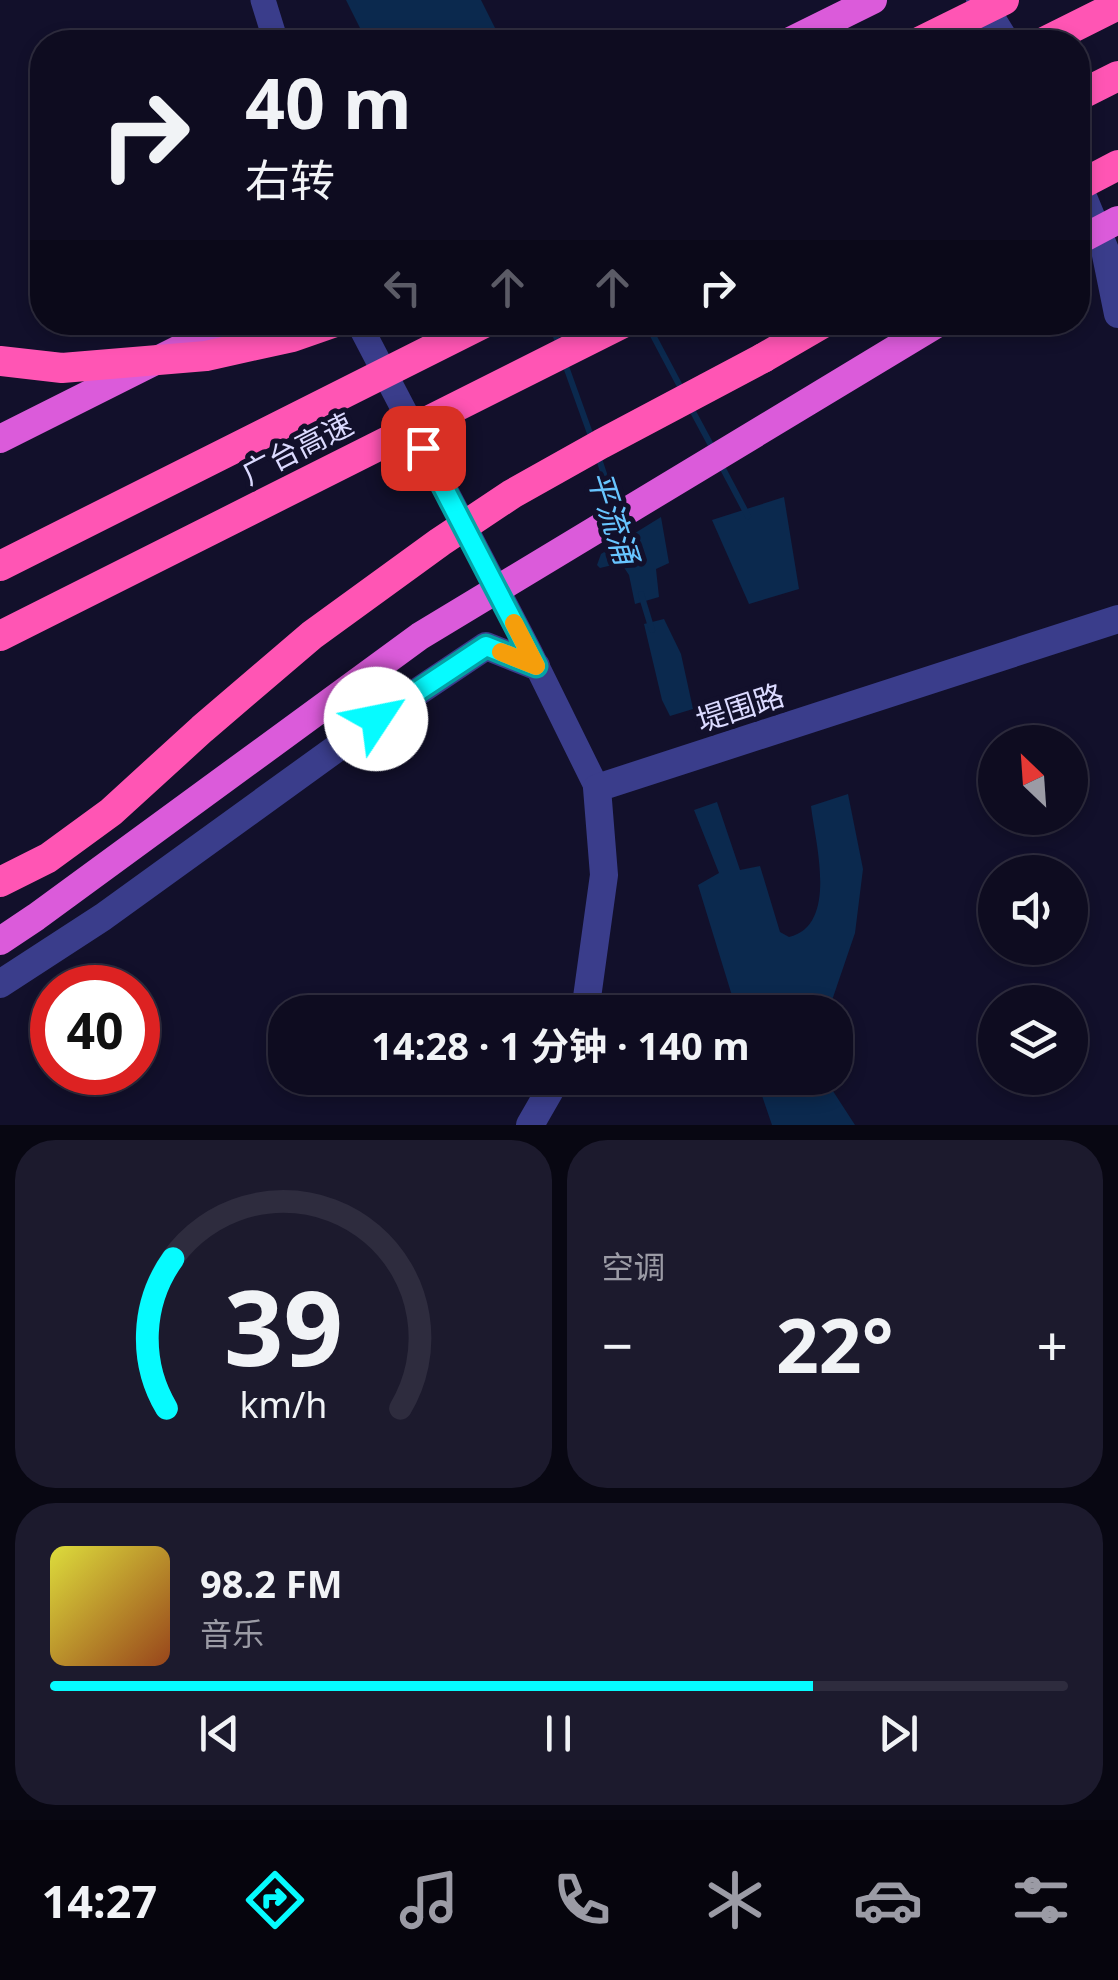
<!DOCTYPE html>
<html lang="zh">
<meta charset="utf-8">
<style>
body{margin:0;font-family:"Noto Sans","Noto Sans SC",sans-serif;background:#1c1a2d;color:#f1f3f6;height:100vh;display:flex;flex-direction:column;font-size:38px;white-space:nowrap}
*{box-sizing:border-box;margin:0}
p{font-size:32px;color:#9b9ba5}
.icon{flex:none;width:55px;height:55px;fill:none;stroke:currentColor;stroke-width:2;stroke-linecap:round;stroke-linejoin:round}
.map{position:relative;height:1125px;overflow:hidden}
.panel{display:flex;flex-direction:column;gap:15px;padding:15px;background:#080712;flex:1}
.panel>*{flex:none}
.guide{position:absolute;left:30px;top:30px;width:1060px;height:305px;border-radius:40px;box-shadow:0 5px 15px #0003,0 0 0 2px #2e2c3e;background:#0e0c20;color:#f1f3f6;overflow:hidden}
.needle{width:65px;rotate:335deg}
.controls{position:absolute;left:978px;top:725px;display:grid;gap:20px}
.controls a{display:grid;place-items:center;width:110px;height:110px;border-radius:50%;background:#0e0c20;box-shadow:0 5px 15px #0003,0 0 0 2px #2e2c3e;font-size:50px}
.speed{position:absolute;left:30px;top:965px;display:flex;gap:20px;font-size:50px;font-weight:700;text-align:center}
.speed>*{display:grid;place-content:center;width:130px;height:130px;border-radius:50%;background:#0e0c20;box-shadow:0 5px 15px #0003,0 0 0 2px #2e2c3e;line-height:1}
.speed .limit{border:15px solid #d22;background:#fff;color:#111}
.pin{position:absolute;display:grid;place-items:center;width:85px;height:85px;color:#fff;margin:-42px;border-radius:20px;box-shadow:0 5px 15px #0006}
.me{position:absolute;width:110px;margin:-55px;rotate:56deg;stroke-linejoin:round;filter:drop-shadow(0 0 8px #0008)}
.turn{display:flex;align-items:center;gap:35px;height:210px;padding:0 50px;font-size:45px}
.turn .icon{width:130px;height:130px;stroke-width:2.5}
.turn b{display:block;font-size:70px;line-height:85px}
.lanes{display:flex;align-items:center;height:95px;padding:0 50px;background:#0003;justify-content:center;gap:50px;direction:ltr}
.lanes .off{opacity:.35}
.big{font-size:75px;font-weight:700;line-height:1.1}
.panel .widget{flex:1;display:flex;flex-direction:column;justify-content:center;gap:15px;min-width:0;padding:0 35px;border-radius:40px;background:#1c1a2d}
.panel .dial{align-items:center;gap:0}
.dial svg{height:260px;overflow:visible;fill:none;stroke:#2e2c3e;stroke-width:7;stroke-linecap:round;text-anchor:middle}
.dial text{fill:#f1f3f6;stroke:none}
.song{display:flex;align-items:center;gap:30px}
.cover{width:120px;height:120px;border-radius:15px;background:linear-gradient(135deg,hsl(60 70% 55%),hsl(20 70% 35%))}
.played{height:10px;border-radius:5px;background:linear-gradient(90deg,#06fbff 75%,#2e2c3e 75%)}
.keys{display:flex;justify-content:space-around;direction:ltr}
.heat{display:flex;justify-content:space-between;align-items:center;font-size:55px;direction:ltr}
.panel .tiles{flex:1;display:grid;gap:15px;grid-template-columns:1fr 1fr}
.widget:last-child{grid-column:span 2}
.trip{position:absolute;left:268px;top:995px;width:585px;height:100px;border-radius:40px;background:#0e0c20;box-shadow:0 5px 15px #0003,0 0 0 2px #2e2c3e;font-weight:700;line-height:100px;text-align:center}
.tabs{display:flex;height:160px;justify-content:space-around;align-items:center;background:#06050d;color:#9b9ba5}
.tabs .icon{width:70px;height:70px}
.tabs .selected{color:#06fbff}
.tabs b{font-size:45px;color:#f1f3f6}
.map>svg:first-child{display:block}
.water{fill:#0b294e}
.lines{fill:none;stroke-linecap:round;stroke-linejoin:round}
.stream{stroke:#0b294e;stroke-width:6}
.minor{stroke:#3a3d8b;stroke-width:25}
.tertiary{stroke:#3a3d8b;stroke-width:28}
.trunk{stroke:#db5bda;stroke-width:28}
.motorway{stroke:#ff55b4;stroke-width:30}
.trunk-bridge{stroke:#db5bda;stroke-width:28}
.motorway-bridge{stroke:#ff55b4;stroke-width:30}
.route-casing{stroke:#04a3a6;stroke-width:25}
.route{stroke:#06fbff;stroke-width:18}
.slow{stroke:#f59e0b;stroke-width:18}
.labels{text-anchor:middle;dominant-baseline:central;stroke-width:10;stroke-linejoin:round;paint-order:stroke}
.street-label{font-size:30px;fill:#dbdaff;stroke:#12102b}
.water-label{font-size:32px;font-style:italic;fill:#68c5ff;stroke:#12102b}
</style>
<div class="map">
<svg width="1118" height="1125" viewBox="0 0 1118 1125">
<rect width="100%" height="100%" fill="#12102b"/>
<g class="water">
<path d="M346,0H481L502,42H367Z"/>
<path d="M784,497L799,589L749,604L712,520Z"/>
<path d="M661,517L669,563L656,569L659,597L635,604L629,575L621,563L600,568L597,565L601,554Z"/>
<path d="M664,619L681,654L693,709L670,716L662,700L644,624Z"/>
<path d="M848,794L863,869L855,933L828,1012H737L698,885L719,873L694,810L717,802L740,870L760,866L780,932L789,937C839,925 815,842 811,806Z"/>
<path d="M756,1078H828L831,1088L855,1125H772Z"/>
</g>
<g class="lines">
<g class="stream">
<path d="M551,322L559,345"/>
<path d="M646,322L683,392"/>
<path d="M564,361L592,439"/>
<path d="M691,408L713,449"/>
<path d="M598,456L616,510"/>
<path d="M721,465L748,516"/>
<path d="M641,594L652,630"/>
</g>
<g class="minor">
<path d="M263,0L276,42"/>
<path d="M358,322L530,652L597,788"/>
</g>
<g class="tertiary">
<path d="M980,0L1006,42"/>
<path d="M1078,185L1105,250L1118,314"/>
<path d="M0,984L103,917L377,719L486,646L536,666"/>
<path d="M585,1012L604,875L597,788L1118,619"/>
<path d="M530,1125L557,1078"/>
</g>
<g class="trunk">
<path d="M788,42L873,0"/>
<path d="M0,439L233,322"/>
</g>
<g class="motorway">
<path d="M1044,42L1118,5"/>
<path d="M1078,96L1118,76"/>
<path d="M763,358L825,322"/>
<path d="M0,361L62,368L206,356L292,337L335,322"/>
</g>
<g class="trunk-bridge">
<path d="M1078,241L1118,220"/>
<path d="M0,941L36,917L420,636L940,322"/>
</g>
<g class="motorway-bridge">
<path d="M919,42L1004,0"/>
<path d="M1078,186L1118,165"/>
<path d="M0,566L486,322"/>
<path d="M0,636L625,322"/>
<path d="M0,882L48,858L111,812L202,729L312,635L440,542L512,494L601,444L763,358"/>
</g>
</g>
<g class="lines">
<g class="route-casing">
<path id="route" d="M376,719L486,646L536,666L423,448"/>
</g>
<use href="#route" class="route"/>
<path class="slow" d="M501,652L536,666L514,623"/>
</g>
<g class="labels">
<g class="street-label">
<text transform="translate(297 448) rotate(-27)">广台高速</text>
<text transform="translate(740 707) rotate(-18)">堤围路</text>
</g>
<g class="water-label">
<text transform="translate(614 517) rotate(72)">平流涌</text>
</g>
</g>
</svg>
<div class="controls">
<a><svg class="needle" viewBox="-14 -14 28 28"><path d="M0-13l5 13h-10z" fill="#e53935"/><path d="M0 13l5-13h-10z" fill="#9b9ba5"/></svg></a>
<a><svg class="icon" aria-label="sound" viewBox="0 0 24 24"><path d="M4 9h4l5-4v14l-5-4H4zM17 9q2 3 0 6"/></svg></a>
<a><svg class="icon" aria-label="layers" viewBox="0 0 24 24"><path d="M12 4l9 5-9 5-9-5zM3 14l9 5 9-5"/></svg></a>
</div>
<div class="speed"><div class="limit">40</div></div>
<div class="pin" style="left:423px;top:448px;background:#d93025"><svg class="icon" aria-label="arrive" viewBox="0 0 24 24"><path d="M6 21V4h12l-3 4 3 4H6"/></svg></div>
<svg class="me" style="left:376px;top:719px" viewBox="-20 -20 40 40"><circle r="19" fill="#fff"/><path d="M0-13L10 11 0 6-10 11z" fill="#06fbff"/></svg>
<div class="trip">14:28 · 1 分钟 · 140 m</div>
<div class="guide">
<div class="turn"><svg class="icon" aria-label="right" viewBox="0 0 24 24"><path d="M7 20v-9h11M14 6l5 5-5 5"/></svg><div><b>40 m</b>右转</div></div>
<div class="lanes"><svg class="icon off" aria-label="left" viewBox="0 0 24 24"><path d="M17 20v-9H6M10 6l-5 5 5 5"/></svg><svg class="icon off" aria-label="ahead" viewBox="0 0 24 24"><path d="M12 20V5M6 11l6-6 6 6"/></svg><svg class="icon off" aria-label="ahead" viewBox="0 0 24 24"><path d="M12 20V5M6 11l6-6 6 6"/></svg><svg class="icon" aria-label="right" viewBox="0 0 24 24"><path d="M7 20v-9h11M14 6l5 5-5 5"/></svg></div>
</div>
</div>
<section class="panel">
<div class="tiles">
<div class="widget dial"><svg viewBox="0 0 100 80">
<path d="M14 69A42 42 0 1 1 86 69"/>
<path d="M14 69A42 42 0 0 1 16 23" stroke="#06fbff"/>
<text x="50" y="56" font-size="32" font-weight="700">39</text>
<text x="50" y="72" font-size="11">km/h</text>
</svg></div>
<div class="widget"><p>空调</p>
<div class="heat"><a>−</a><b class="big">22°</b><a>+</a></div>
</div>
<div class="widget">
<div class="song"><i class="cover"></i><div><b>98.2 FM</b><p>音乐</p></div></div>
<div class="played"></div>
<div class="keys"><svg class="icon" aria-label="previous" viewBox="0 0 24 24"><path d="M18 5L8 12l10 7zM5 5v14"/></svg><svg class="icon" aria-label="pause" viewBox="0 0 24 24"><path d="M8 5v14M16 5v14"/></svg><svg class="icon" aria-label="next" viewBox="0 0 24 24"><path d="M6 5l10 7-10 7zM19 5v14"/></svg></div>
</div>
</div>
</section>
<nav class="tabs">
<b>14:27</b>
<svg class="icon selected" aria-label="directions" viewBox="0 0 24 24"><path d="M12 3l9 9-9 9-9-9zM9 14v-3h6M13 9l2 2-2 2"/></svg>
<svg class="icon" aria-label="music" viewBox="0 0 24 24"><path d="M9 18V5l10-2v13"/><circle cx="6" cy="18" r="3"/><circle cx="16" cy="16" r="3"/></svg>
<svg class="icon" aria-label="phone" viewBox="0 0 24 24"><path d="M5 4h4l2 5-3 2q2 4 5 5l2-3 5 2v4C11 20 4 13 5 4z"/></svg>
<svg class="icon" aria-label="climate" viewBox="0 0 24 24"><path d="M12 3v18M4 7l16 10M4 17L20 7"/></svg>
<svg class="icon" aria-label="car" viewBox="0 0 24 24"><path d="M5 17H2v-5l4-1 3-4h7l3 4 3 1v5h-3M9 17h6M6 11h13"/><circle cx="7" cy="17" r="2"/><circle cx="17" cy="17" r="2"/></svg>
<svg class="icon" aria-label="filters" viewBox="0 0 24 24"><path d="M4 7h16M4 17h16"/><circle cx="9" cy="7" r="2"/><circle cx="15" cy="17" r="2"/></svg>
</nav>
